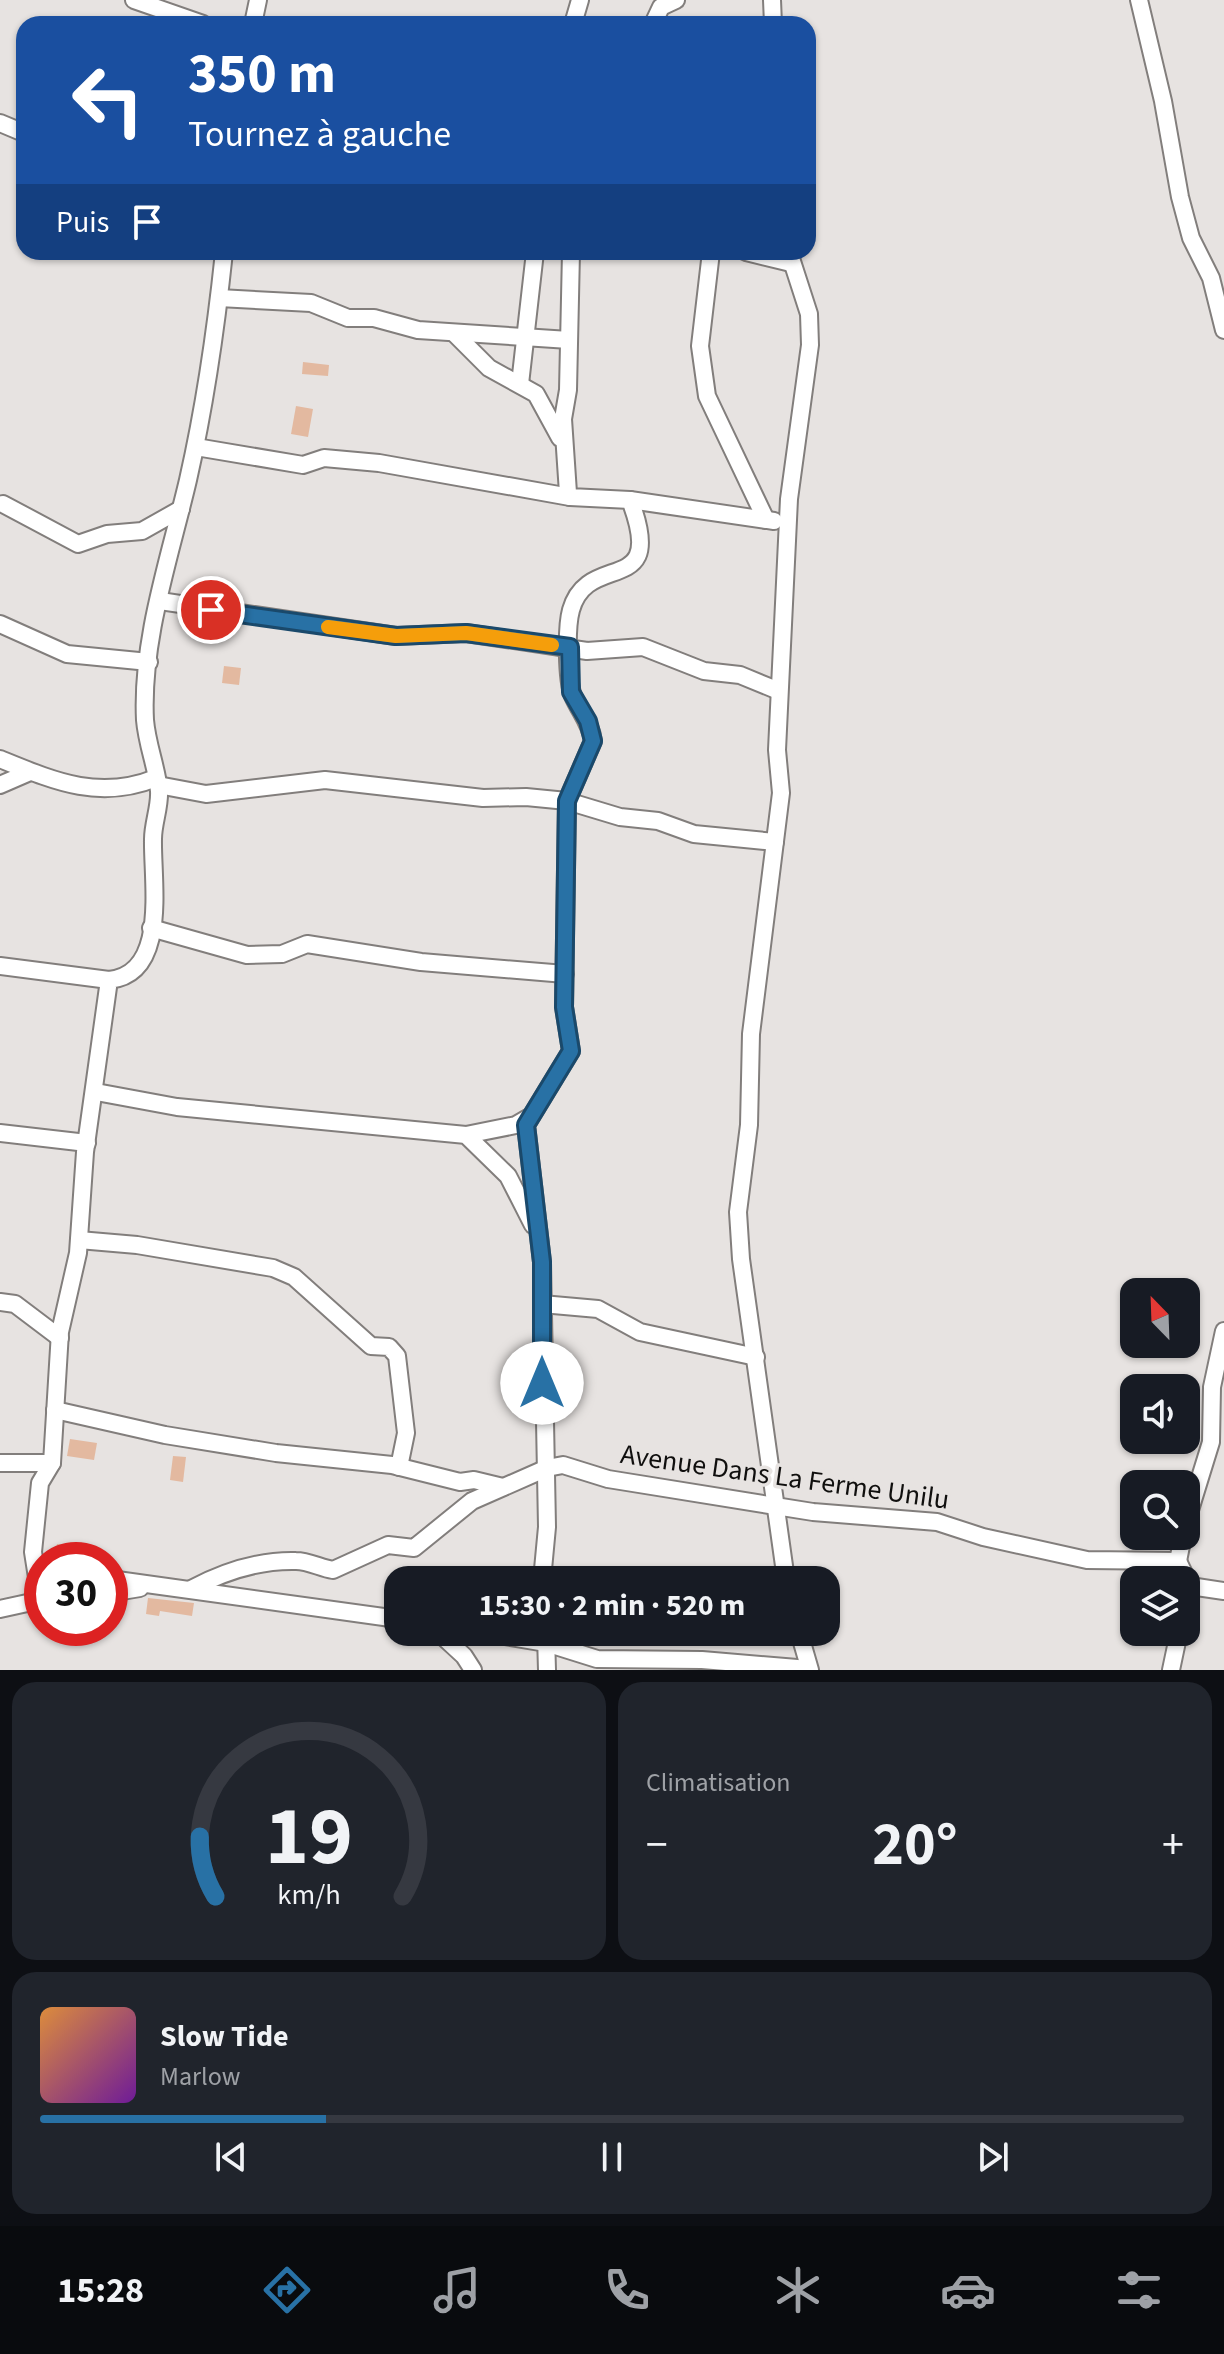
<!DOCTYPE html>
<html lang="fr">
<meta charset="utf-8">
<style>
body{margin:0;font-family:"Source Sans 3",sans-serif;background:#20242c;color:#f1f3f6;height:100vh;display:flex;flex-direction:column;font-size:30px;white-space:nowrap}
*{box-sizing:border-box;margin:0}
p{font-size:26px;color:#9ea1a6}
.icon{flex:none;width:44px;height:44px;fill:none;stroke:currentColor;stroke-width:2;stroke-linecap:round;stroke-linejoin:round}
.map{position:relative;height:1670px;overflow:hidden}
.panel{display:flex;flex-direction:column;gap:12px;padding:12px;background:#0d0f14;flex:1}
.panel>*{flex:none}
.guide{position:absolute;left:16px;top:16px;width:800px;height:244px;border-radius:24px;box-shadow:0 2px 6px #0004;background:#1a4fa0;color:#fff;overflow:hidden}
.needle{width:52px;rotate:337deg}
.buttons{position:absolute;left:1120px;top:1278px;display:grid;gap:16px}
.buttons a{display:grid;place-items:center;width:80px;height:80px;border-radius:16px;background:#171b24;box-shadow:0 2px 6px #0004;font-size:40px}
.speed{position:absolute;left:24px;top:1542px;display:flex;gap:16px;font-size:40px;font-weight:700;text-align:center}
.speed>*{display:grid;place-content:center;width:104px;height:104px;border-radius:50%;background:#171b24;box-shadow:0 2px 6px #0004;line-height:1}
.speed .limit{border:12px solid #d22;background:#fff;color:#111}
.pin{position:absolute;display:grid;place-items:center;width:68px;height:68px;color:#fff;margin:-34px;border:4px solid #fff;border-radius:50%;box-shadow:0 2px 8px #0007}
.me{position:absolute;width:88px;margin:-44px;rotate:0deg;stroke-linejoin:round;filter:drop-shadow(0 0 6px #0008)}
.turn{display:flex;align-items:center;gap:28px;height:168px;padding:0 40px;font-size:36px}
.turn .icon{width:104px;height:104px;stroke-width:2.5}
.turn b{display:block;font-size:56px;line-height:68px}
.then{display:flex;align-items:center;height:76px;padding:0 40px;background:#0003;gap:16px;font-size:30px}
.big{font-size:60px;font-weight:700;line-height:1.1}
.panel .tile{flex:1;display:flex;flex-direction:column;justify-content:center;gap:12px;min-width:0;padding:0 28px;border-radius:24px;background:#20242c}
.panel .dial{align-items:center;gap:0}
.dial svg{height:208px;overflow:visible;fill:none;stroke:#363941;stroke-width:7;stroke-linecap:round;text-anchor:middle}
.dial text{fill:#f1f3f6;stroke:none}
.song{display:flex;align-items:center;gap:24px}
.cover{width:96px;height:96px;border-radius:12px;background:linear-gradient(135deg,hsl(30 70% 55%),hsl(280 70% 35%))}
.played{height:8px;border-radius:4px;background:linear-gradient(90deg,#2871a5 25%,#363941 25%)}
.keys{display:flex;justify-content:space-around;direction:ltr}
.heat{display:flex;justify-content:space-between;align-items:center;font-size:44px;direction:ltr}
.panel .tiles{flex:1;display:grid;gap:12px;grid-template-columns:1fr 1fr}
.tile:last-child{grid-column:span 2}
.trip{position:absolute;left:384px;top:1566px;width:456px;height:80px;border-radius:24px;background:#171b24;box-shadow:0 2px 6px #0004;font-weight:700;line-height:80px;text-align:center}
.dock{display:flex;height:128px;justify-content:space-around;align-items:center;background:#090b0e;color:#9ea1a6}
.dock .icon{width:56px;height:56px}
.dock .active{color:#2871a5}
.dock b{font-size:36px;color:#f1f3f6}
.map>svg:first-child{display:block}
.building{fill:#e3b9a0}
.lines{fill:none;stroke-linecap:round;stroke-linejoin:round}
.minor-casing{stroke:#827e7c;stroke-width:20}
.minor{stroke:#fff;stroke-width:16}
.route-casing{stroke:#1a496b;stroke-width:20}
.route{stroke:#2871a5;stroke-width:14}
.slow{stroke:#f59e0b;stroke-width:14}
.labels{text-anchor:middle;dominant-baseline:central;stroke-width:7;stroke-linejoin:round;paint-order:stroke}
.street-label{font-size:28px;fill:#100f0e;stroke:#e7e3e1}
</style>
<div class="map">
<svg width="1224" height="1670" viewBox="0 0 1224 1670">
<rect width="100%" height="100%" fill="#e7e3e1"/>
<g class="building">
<path d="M303,362L329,365L328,376L302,374Z"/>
<path d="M296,406L313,409L308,437L291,434Z"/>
<path d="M224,666L241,668L239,685L222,683Z"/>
<path d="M70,1439L97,1443L94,1460L67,1456Z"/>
<path d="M173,1456L186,1457L183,1482L170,1480Z"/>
<path d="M57,1544L87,1548L85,1560L55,1556Z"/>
<path d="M148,1598L194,1603L192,1616L160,1611L159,1616L146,1614Z"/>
</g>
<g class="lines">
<g class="minor-casing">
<g id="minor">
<path d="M134,0L203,24"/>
<path d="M772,0L773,24"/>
<path d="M1139,0L1163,101L1180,197L1191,238L1211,278L1224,330"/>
<path d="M253,24L258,0"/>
<path d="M573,24L580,0"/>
<path d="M653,24L661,7L676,0"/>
<path d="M0,123L24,133"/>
<path d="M711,252L700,346L707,396L766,520"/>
<path d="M746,252L791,263"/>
<path d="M219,298L311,303L348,318H374L418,330L569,340"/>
<path d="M455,334L489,368L536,394L560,438"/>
<path d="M520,384L535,252"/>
<path d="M196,447L303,465L324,458L379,463L570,497"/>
<path d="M630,500L774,521"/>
<path d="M3,504L78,544L107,534L142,531L181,509"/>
<path d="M160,601L396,636L466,633L587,651L643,647L704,671L740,675L779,691"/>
<path d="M0,624L67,654L149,662"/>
<path d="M0,759C54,781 99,801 156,778"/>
<path d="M0,785L30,772"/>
<path d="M158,785L206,794L325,780L483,798L526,797L567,801L620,817L658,821L694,834L775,842"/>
<path d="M151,928L247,955L282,954L307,944L421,962L565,974"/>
<path d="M0,966L109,980"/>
<path d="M96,1092L177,1107L466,1135L508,1176L533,1225"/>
<path d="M0,1133L87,1143"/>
<path d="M466,1135L516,1125L528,1118"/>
<path d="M79,1240L137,1245L273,1268L294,1277L371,1346L389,1347L397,1356L406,1433L399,1467"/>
<path d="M0,1302L15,1304L60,1338"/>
<path d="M542,1304L598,1309L640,1332L756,1357"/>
<path d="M55,1410L165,1435L276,1453L392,1465L460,1482L474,1480L503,1487"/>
<path d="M0,1463H52"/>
<path d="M1186,1523L1211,1442L1212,1387L1224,1331"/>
<path d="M1178,1561L1190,1586L1186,1602"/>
<path d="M110,1579L398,1619"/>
<path d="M542,1580L547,1527L542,1262L526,1125L571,1051L564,1007L567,801L593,741C591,724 580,712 573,696C567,680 566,628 571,610C588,549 668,600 630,500L570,497L568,493L563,419L568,390L571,252"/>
<path d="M786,1580L741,1259L738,1212L749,1125L751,1034L781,793L777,750L789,499L810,345L809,314L789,252"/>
<path d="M1190,1586L1224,1591"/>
<path d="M191,1589C223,1572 259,1560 296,1561C308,1561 321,1568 333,1570L388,1545L414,1548L472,1501L547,1468L563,1465L608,1479L813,1512L937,1522L983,1537L1087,1560L1178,1561L1183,1536"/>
<path d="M110,1593L140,1588"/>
<path d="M34,1601L38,1584L33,1552L40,1483L52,1463L60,1332L78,1253L85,1152L109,980C169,974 152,882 153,839C153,823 160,807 159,791C157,768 147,745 145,720C141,640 170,557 188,480C205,405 216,329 224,252"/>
<path d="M0,1609L41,1600"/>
<path d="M438,1632L464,1656L473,1670"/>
<path d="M481,1632L546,1643L597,1659L702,1660L809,1669"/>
<path d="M799,1632L810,1670"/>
<path d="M546,1636L547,1670"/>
<path d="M1171,1670L1179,1632"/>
</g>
</g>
<use href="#minor" class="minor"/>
</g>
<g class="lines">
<g class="route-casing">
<path id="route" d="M211,610L396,636L466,633L570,647L571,692L588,721L593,741L567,801L564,1007L571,1051L526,1125L542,1262V1383"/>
</g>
<use href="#route" class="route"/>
<path class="slow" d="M328,627L396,636L466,633L552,645"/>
</g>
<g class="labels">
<g class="street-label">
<text transform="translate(785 1477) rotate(8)">Avenue Dans La Ferme Unilu</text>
</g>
</g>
</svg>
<div class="buttons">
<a><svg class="needle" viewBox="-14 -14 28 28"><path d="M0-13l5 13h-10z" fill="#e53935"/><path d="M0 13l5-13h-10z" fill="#9ea1a6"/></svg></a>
<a><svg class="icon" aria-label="sound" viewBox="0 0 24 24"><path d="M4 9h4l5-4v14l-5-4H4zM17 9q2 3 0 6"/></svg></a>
<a><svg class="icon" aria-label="search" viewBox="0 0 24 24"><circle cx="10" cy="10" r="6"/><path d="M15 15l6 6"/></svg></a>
<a><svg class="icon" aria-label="layers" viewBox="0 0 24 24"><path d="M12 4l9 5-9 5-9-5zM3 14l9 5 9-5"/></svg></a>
</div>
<div class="speed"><div class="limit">30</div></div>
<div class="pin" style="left:211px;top:610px;background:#d93025"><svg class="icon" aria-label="arrive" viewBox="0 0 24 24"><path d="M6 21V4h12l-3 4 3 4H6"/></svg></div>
<svg class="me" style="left:542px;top:1383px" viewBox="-20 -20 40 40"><circle r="19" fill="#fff"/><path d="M0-13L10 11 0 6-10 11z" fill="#2871a5"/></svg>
<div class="trip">15:30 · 2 min · 520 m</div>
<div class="guide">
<div class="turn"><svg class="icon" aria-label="left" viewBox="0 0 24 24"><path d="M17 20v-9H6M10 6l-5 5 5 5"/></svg><div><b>350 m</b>Tournez à gauche</div></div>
<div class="then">Puis<svg class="icon" aria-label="arrive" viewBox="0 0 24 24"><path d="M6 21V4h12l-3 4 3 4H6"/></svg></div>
</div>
</div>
<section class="panel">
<div class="tiles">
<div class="tile dial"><svg viewBox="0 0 100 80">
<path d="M14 69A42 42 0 1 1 86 69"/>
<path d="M14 69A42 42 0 0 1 8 46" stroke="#2871a5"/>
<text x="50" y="56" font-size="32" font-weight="700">19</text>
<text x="50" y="72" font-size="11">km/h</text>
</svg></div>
<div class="tile"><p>Climatisation</p>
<div class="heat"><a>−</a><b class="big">20°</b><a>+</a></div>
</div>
<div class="tile">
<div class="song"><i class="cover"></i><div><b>Slow Tide</b><p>Marlow</p></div></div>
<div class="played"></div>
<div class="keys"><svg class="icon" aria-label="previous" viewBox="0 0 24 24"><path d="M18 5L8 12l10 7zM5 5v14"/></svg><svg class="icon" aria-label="pause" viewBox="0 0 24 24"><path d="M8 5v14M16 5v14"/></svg><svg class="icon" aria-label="next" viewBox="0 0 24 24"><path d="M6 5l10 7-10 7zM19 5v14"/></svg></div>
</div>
</div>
</section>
<nav class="dock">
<b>15:28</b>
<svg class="icon active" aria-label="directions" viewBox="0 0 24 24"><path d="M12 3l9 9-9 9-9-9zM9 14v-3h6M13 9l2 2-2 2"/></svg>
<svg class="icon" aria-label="music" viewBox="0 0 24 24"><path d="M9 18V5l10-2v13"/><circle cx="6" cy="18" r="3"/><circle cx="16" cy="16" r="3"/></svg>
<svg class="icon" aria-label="phone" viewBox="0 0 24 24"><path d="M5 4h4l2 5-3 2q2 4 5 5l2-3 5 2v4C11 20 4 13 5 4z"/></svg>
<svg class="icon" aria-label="climate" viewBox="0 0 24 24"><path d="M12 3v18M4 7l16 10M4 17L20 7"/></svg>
<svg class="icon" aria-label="car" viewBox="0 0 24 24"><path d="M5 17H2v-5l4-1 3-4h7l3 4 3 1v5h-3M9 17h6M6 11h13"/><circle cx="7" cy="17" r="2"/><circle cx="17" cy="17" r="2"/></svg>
<svg class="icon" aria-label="filters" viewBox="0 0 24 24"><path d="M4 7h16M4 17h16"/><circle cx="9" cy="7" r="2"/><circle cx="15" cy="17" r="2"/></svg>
</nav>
